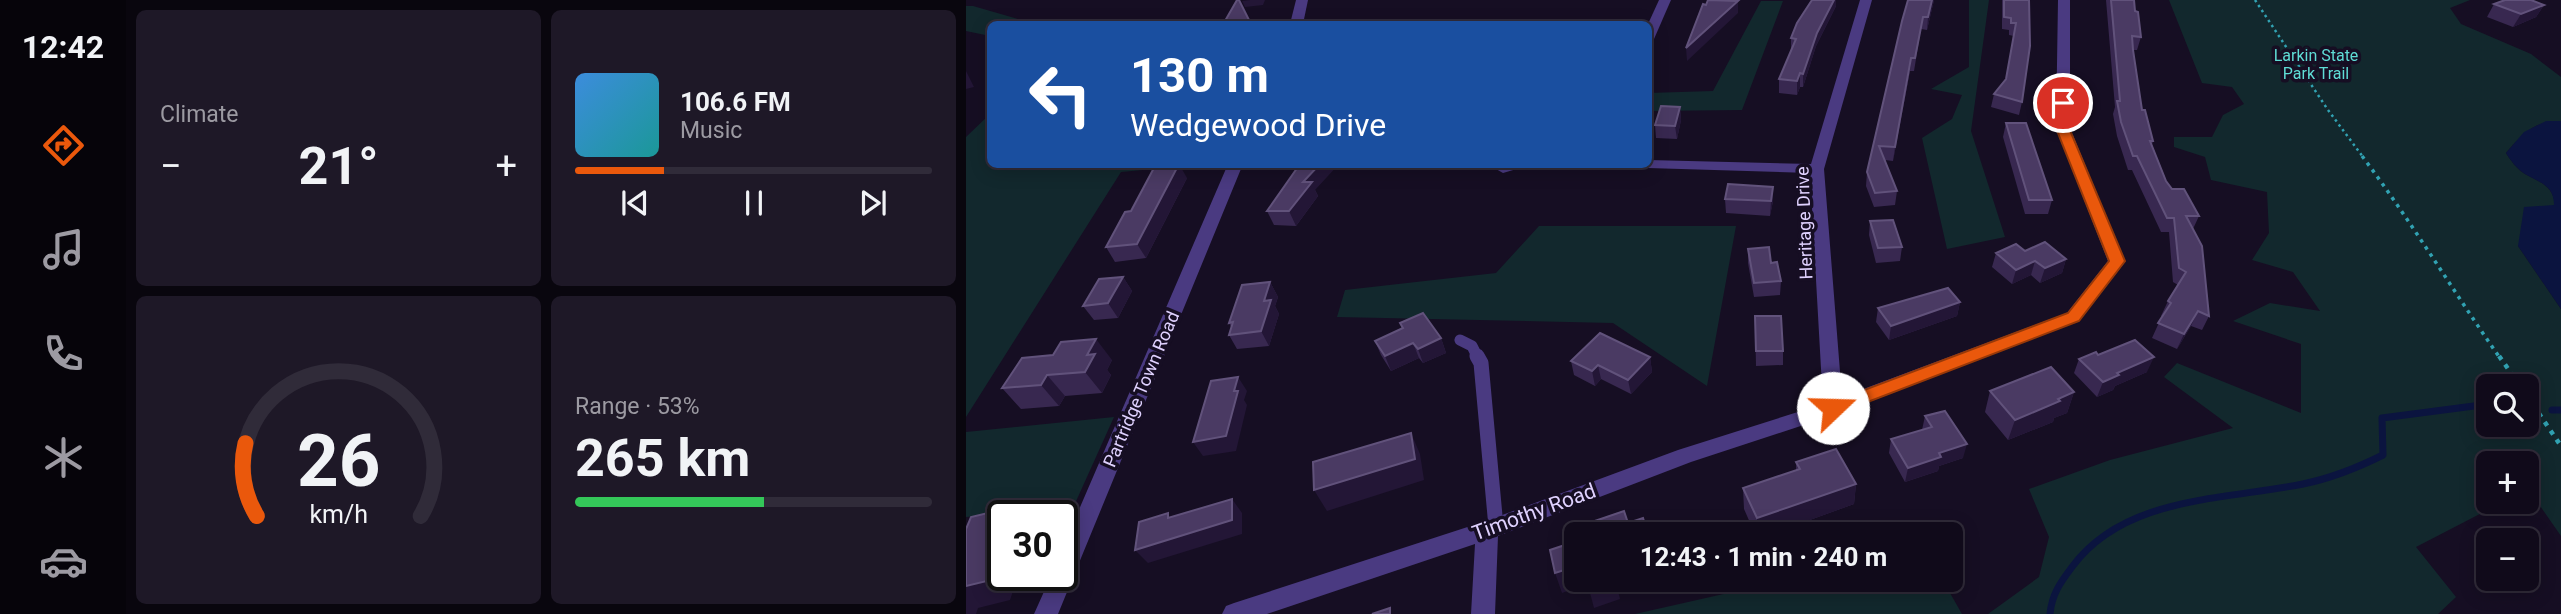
<!DOCTYPE html>
<meta charset="utf-8">
<style>
body{margin:0;font-family:Roboto,sans-serif;background:#1e1827;color:#f1f3f6;height:100vh;display:flex;flex-direction:column;font-size:26px;white-space:nowrap}
*{box-sizing:border-box;margin:0}
p{font-size:23px;color:#9c9aa2}
.icon{flex:none;width:38px;height:38px;fill:none;stroke:currentColor;stroke-width:2;stroke-linecap:round;stroke-linejoin:round}
.map{position:relative;flex:1;overflow:hidden}
.details{display:flex;flex-direction:column;gap:10px;padding:10px;background:#09060e;width:840px}
.details>*{flex:none}
.banner{position:absolute;left:21px;top:21px;width:665px;height:147px;border-radius:10px;box-shadow:0 4px 18px #0003,0 0 0 2px #302b39;background:#1a4fa0;color:#fff;overflow:hidden}
.buttons{position:absolute;left:1510px;top:374px;display:grid;gap:14px}
.buttons a{display:grid;place-items:center;width:63px;height:63px;border-radius:10px;background:#100a1a;box-shadow:0 4px 18px #0003,0 0 0 2px #302b39;font-size:35px}
.speed{position:absolute;left:21px;top:500px;display:flex;gap:14px;font-size:35px;font-weight:700;text-align:center}
.speed>*{display:grid;place-content:center;width:91px;height:91px;border-radius:50%;background:#100a1a;box-shadow:0 4px 18px #0003,0 0 0 2px #302b39;line-height:1}
.speed .limit{border:4px solid #111;border-radius:10px;background:#fff;color:#111}
.pin{position:absolute;display:grid;place-items:center;width:60px;height:60px;color:#fff;margin:-30px;border:4px solid #fff;border-radius:50%;box-shadow:0 2px 7px #0007}
.me{position:absolute;width:77px;margin:-38px;rotate:69deg;stroke-linejoin:round;filter:drop-shadow(0 0 5px #0008)}
.turn{display:flex;align-items:center;gap:24px;height:147px;padding:0 28px;font-size:32px}
.turn .icon{width:91px;height:91px;stroke-width:2.5}
.turn b{display:block;font-size:49px;line-height:60px}
.big{font-size:52px;font-weight:700;line-height:1.1}
.details .card{flex:1;display:flex;flex-direction:column;justify-content:center;gap:10px;min-width:0;padding:0 24px;border-radius:10px;background:#1e1827}
.details .dial{align-items:center;gap:0}
.dial svg{height:182px;overflow:visible;fill:none;stroke:#302b39;stroke-width:7;stroke-linecap:round;text-anchor:middle}
.dial text{fill:#f1f3f6;stroke:none}
.song{display:flex;align-items:center;gap:21px}
.cover{width:84px;height:84px;border-radius:10px;background:linear-gradient(135deg,hsl(210 70% 55%),hsl(180 70% 35%))}
.played{height:7px;border-radius:4px;background:linear-gradient(90deg,#ea580c 25%,#302b39 25%)}
.keys{display:flex;justify-content:space-around;direction:ltr}
.heat{display:flex;justify-content:space-between;align-items:center;font-size:38px;direction:ltr}
.charge{height:10px;border-radius:5px;background:linear-gradient(90deg,#34c759 53%,#302b39 0)}
.details .tiles{flex:1;display:grid;gap:10px;grid-template-columns:repeat(2,1fr)}
.trip{position:absolute;left:598px;top:522px;width:399px;height:70px;border-radius:10px;background:#100a1a;box-shadow:0 4px 18px #0003,0 0 0 2px #302b39;font-weight:700;line-height:70px;text-align:center}
main{display:flex;flex:1;min-height:0}
.dock{display:flex;flex-direction:column;width:126px;justify-content:space-around;align-items:center;background:#06040a;color:#9c9aa2}
.dock .icon{width:49px;height:49px}
.dock .selected{color:#ea580c}
.dock b{font-size:32px;color:#f1f3f6}
.map>svg:first-child{display:block}
.green{fill:#12282d;fill-rule:evenodd}
.water{fill:#0b143f}
.lines{fill:none;stroke-linecap:round;stroke-linejoin:round}
.stream{stroke:#0b143f;stroke-width:7}
.path-far2{stroke:#31a2b2;stroke-width:2.5;stroke-dasharray:2.5 3.5;stroke-linecap:butt}
.path-far1{stroke:#31a2b2;stroke-width:3.5;stroke-dasharray:3.5 5;stroke-linecap:butt}
.path{stroke:#31a2b2;stroke-width:4.5;stroke-dasharray:4.5 6;stroke-linecap:butt}
.lane-far1{stroke:#4a3a81;stroke-width:11}
.lane{stroke:#4a3a81;stroke-width:15}
.street{fill:#4a3a81;fill-rule:evenodd}
.wall{fill:#382850}
.shaded-wall{fill:#231636}
.building{fill:#4a3a63;stroke:#61527b;stroke-width:2}
.route{fill:#ea580c;stroke:#983908;stroke-width:2}
.labels{text-anchor:middle;dominant-baseline:central;stroke-width:7;stroke-linejoin:round;paint-order:stroke}
.far-park-label{font-size:16px;fill:#5fdcd5;stroke:#160e23}
.street-label{font-size:18px;fill:#dfd1fe;stroke:#160e23}
.near-street-label{font-size:21px;fill:#dfd1fe;stroke:#160e23}
</style>
<main>
<nav class="dock">
<b>12:42</b>
<svg class="icon selected" aria-label="directions" viewBox="0 0 24 24"><path d="M12 3l9 9-9 9-9-9zM9 14v-3h6M13 9l2 2-2 2"/></svg>
<svg class="icon" aria-label="music" viewBox="0 0 24 24"><path d="M9 18V5l10-2v13"/><circle cx="6" cy="18" r="3"/><circle cx="16" cy="16" r="3"/></svg>
<svg class="icon" aria-label="phone" viewBox="0 0 24 24"><path d="M5 4h4l2 5-3 2q2 4 5 5l2-3 5 2v4C11 20 4 13 5 4z"/></svg>
<svg class="icon" aria-label="climate" viewBox="0 0 24 24"><path d="M12 3v18M4 7l16 10M4 17L20 7"/></svg>
<svg class="icon" aria-label="car" viewBox="0 0 24 24"><path d="M5 17H2v-5l4-1 3-4h7l3 4 3 1v5h-3M9 17h6M6 11h13"/><circle cx="7" cy="17" r="2"/><circle cx="17" cy="17" r="2"/></svg>
</nav>
<section class="details">
<div class="tiles">
<div class="card"><p>Climate</p>
<div class="heat"><a>−</a><b class="big">21°</b><a>+</a></div>
</div>
<div class="card">
<div class="song"><i class="cover"></i><div><b>106.6 FM</b><p>Music</p></div></div>
<div class="played"></div>
<div class="keys"><svg class="icon" aria-label="previous" viewBox="0 0 24 24"><path d="M18 5L8 12l10 7zM5 5v14"/></svg><svg class="icon" aria-label="pause" viewBox="0 0 24 24"><path d="M8 5v14M16 5v14"/></svg><svg class="icon" aria-label="next" viewBox="0 0 24 24"><path d="M6 5l10 7-10 7zM19 5v14"/></svg></div>
</div>
<div class="card dial"><svg viewBox="0 0 100 80">
<path d="M14 69A42 42 0 1 1 86 69"/>
<path d="M14 69A42 42 0 0 1 9 37" stroke="#ea580c"/>
<text x="50" y="56" font-size="32" font-weight="700">26</text>
<text x="50" y="72" font-size="11">km/h</text>
</svg></div>
<div class="card"><p>Range · 53%</p><b class="big">265 km</b><div class="charge"></div></div>
</div>
</section>
<div class="map">
<svg width="1595" height="614" viewBox="0 0 1595 614">
<rect width="100%" height="100%" fill="#160e23"/>
<g class="green">
<path d="M1003,0H1023L1005,131L1039,237L981,249L956,138L986,119L996,95L965,89L1003,67Z"/>
<path d="M1203,0H1504L1484,8L1495,24L1565,54L1595,77V121C1569,120 1556,134 1540,153C1545,161 1551,169 1559,174C1575,183 1587,185 1589,205L1552,246L1595,309V536L1572,503L1561,501V464H1522V502H1537L1450,547L1490,597L1472,614H1022L1073,577L1083,537L1063,489L1144,460L1267,428L1198,377L1211,363L1335,413V344L1267,321L1304,303L1354,311L1327,272L1286,260L1303,233L1301,192L1245,180L1239,157L1208,147V137H1246L1257,115L1278,104L1266,87L1236,83ZM1522,387H1561V425H1522Z"/>
<path d="M795,1H817L776,110L683,111L682,93L747,91Z"/>
<path d="M0,6H7L69,24H24V36L0,31Z"/>
<path d="M24,114V164L231,165L155,172L0,417V137Z"/>
<path d="M573,226H770L741,386L647,323L371,317L379,290L530,273Z"/>
<path d="M148,417L107,508L0,517V432Z"/>
<path d="M824,579H976L996,614H669Z"/>
</g>
<path class="water" d="M1580,121H1595V309L1552,246L1558,207L1588,205C1588,185 1574,183 1559,174C1551,169 1545,161 1540,153L1558,132Z"/>
<g class="lines">
<g class="stream">
<path d="M1586,410H1595"/>
<path d="M1084,614C1086,594 1094,583 1106,567C1158,496 1258,500 1337,484C1366,478 1391,468 1417,455L1416,418L1508,406"/>
</g>
<path class="path-far2" d="M1289,0L1362,110L1397,157"/>
<path class="path-far1" d="M1396,156C1445,221 1487,291 1534,358"/>
<g class="path">
<path d="M1533,356L1555,387"/>
<path d="M1561,396L1595,446"/>
</g>
<path class="lane-far1" d="M494,340L506,346L512,358"/>
<path class="lane" d="M511,356L515,363L530,527"/>
<g class="street">
<path d="M330,0H342L337,24H324Z"/>
<path d="M693,0H705L688,39L682,42V24Z"/>
<path d="M894,0H906L858,169L876,397L1101,313L1142,261L1090,128L1092,0H1104V128L1159,262L1113,321L874,413L725,462L532,536L529,614H505L509,544L301,614H256L260,606L268,603L520,521L712,450L857,404L844,173L682,168L675,164H682V160L845,164Z"/>
<path d="M262,164H277L92,614H68L85,576H96V549Z"/>
<path d="M568,164L537,173L530,169L537,164Z"/>
</g>
</g>
<g class="wall">
<path d="M846,0H870V6L850,46L837,87H834L831,95L813,93V79L825,50V38Z"/>
<path d="M942,0H968L961,30L955,29L948,71H944L927,161L919,160L931,191L929,205L908,207L900,186L901,172Z"/>
<path d="M1036,0H1063L1056,102L1053,115L1025,107L1028,94L1040,80L1048,36L1043,35V30L1036,29Z"/>
<path d="M1140,0H1168L1169,11L1175,37L1171,50H1167L1176,110L1187,141L1186,145L1200,181L1206,189L1233,216L1227,229L1243,316L1236,330L1225,326L1211,349L1186,338L1196,316H1195L1202,301L1212,285L1207,282L1203,232H1195L1166,170H1162L1151,136L1147,114L1149,107Z"/>
<path d="M1528,4L1578,5L1570,17L1547,27L1521,17Z"/>
<path d="M714,107L715,120L711,139L690,138L689,125Z"/>
<path d="M1040,123L1086,200L1082,214H1059L1037,137Z"/>
<path d="M221,178L180,258L149,262L140,247L165,211Z"/>
<path d="M349,190L352,196L330,226L308,225L301,211Z"/>
<path d="M759,199L807,201L804,216L760,213Z"/>
<path d="M904,221L936,247L934,261L910,263L903,235Z"/>
<path d="M782,249L805,263L815,281L814,295L788,297L782,263Z"/>
<path d="M1059,251L1100,259L1096,273L1074,283L1065,275L1046,284L1026,267L1030,253Z"/>
<path d="M157,277L166,291L152,318L128,320L117,306Z"/>
<path d="M304,282L312,297L309,306L313,314L303,346L271,349L263,335L265,327L263,323Z"/>
<path d="M994,302L991,316L923,340L910,322L912,308Z"/>
<path d="M789,316L817,351V365L790,366Z"/>
<path d="M434,323L475,338L480,353L457,363L453,358L425,371L415,355L409,341L436,329Z"/>
<path d="M1132,355L1181,372L1149,386L1147,390L1131,397L1108,373L1113,359Z"/>
<path d="M684,357L686,372L665,394L635,379L629,386L608,375L605,361Z"/>
<path d="M56,358L146,360L141,370L145,375L136,393L99,396L93,406L55,409L36,388Z"/>
<path d="M1024,391L1108,392L1101,413L1088,418L1087,422L1042,440L1019,412Z"/>
<path d="M959,416L997,458L973,466L972,471L939,482L923,453L925,439L956,430Z"/>
<path d="M830,462L890,484L888,504L805,534H789L778,509L777,488L830,470Z"/>
</g>
<g class="shaded-wall">
<path d="M284,0H299L297,5L279,7L276,1Z"/>
<path d="M868,0H870V6L850,46L837,87V74L851,33Z"/>
<path d="M966,0H968L961,30L962,17Z"/>
<path d="M772,1V13L721,61L720,48Z"/>
<path d="M1578,5L1570,17L1547,27L1555,14Z"/>
<path d="M945,58L944,71L927,161L929,147Z"/>
<path d="M0,71L8,87L0,89Z"/>
<path d="M834,73V87L831,95V81Z"/>
<path d="M714,107L715,120L711,139L709,126Z"/>
<path d="M213,164L221,178L180,258L171,244Z"/>
<path d="M354,164H373L349,190L352,196L330,226L323,211L337,182Z"/>
<path d="M807,187V201L804,216L805,201Z"/>
<path d="M1100,259L1096,273L1074,283L1079,268Z"/>
<path d="M1069,261L1065,275L1046,284L1050,270Z"/>
<path d="M157,277L166,291L152,318L142,303Z"/>
<path d="M304,282L312,297L309,306L313,314L303,346L295,331L298,301Z"/>
<path d="M994,302L991,316L923,340L925,326Z"/>
<path d="M1232,311L1225,326L1211,349L1218,334Z"/>
<path d="M475,338L480,353L457,363L452,349Z"/>
<path d="M130,339L146,360L141,370L145,375L136,393L119,372L121,355Z"/>
<path d="M447,343L453,358L425,371L419,356Z"/>
<path d="M684,357L686,372L665,394L662,380Z"/>
<path d="M1188,357L1181,372L1149,386L1147,390L1131,397L1137,382L1151,373Z"/>
<path d="M632,365L635,379L629,386L626,371Z"/>
<path d="M81,375L99,396L93,406L75,385Z"/>
<path d="M272,377L281,391L278,400L281,405L270,451L237,456L227,442L268,391Z"/>
<path d="M1108,392L1101,413L1088,418L1087,422L1042,440L1049,420L1092,399Z"/>
<path d="M445,433L454,454L458,480L361,511L348,490Z"/>
<path d="M1001,444L997,458L973,466L972,471L939,482L942,468L973,453Z"/>
<path d="M890,484L888,504L805,534H791V518Z"/>
<path d="M266,499L276,513V534L182,563L169,550Z"/>
<path d="M47,507L57,516H44Z"/>
<path d="M37,535V576H52L44,600L12,608L10,614H0V586Z"/>
<path d="M611,566V579H620L621,584L596,593L589,573Z"/>
<path d="M649,579L654,599L628,608L623,589Z"/>
</g>
<g class="building">
<path d="M271,0H273L285,24H261L259,21Z"/>
<path d="M742,0L772,1L720,48L737,4L740,5Z"/>
<path d="M846,0H868L851,33L837,74L834,73L831,81L813,79L830,39L825,38L831,23Z"/>
<path d="M942,0H966L962,17H957L949,58H945L929,147L913,146L931,191L909,193L901,172L936,21Z"/>
<path d="M1038,0H1063L1064,46L1056,102L1028,94L1040,79L1050,23H1045V18L1038,17Z"/>
<path d="M1145,0H1168L1169,11L1172,12L1175,37L1166,36L1167,50L1176,110H1179L1187,141H1184L1200,181L1206,189H1218L1233,216H1220L1236,246L1243,316L1232,311L1218,334L1192,323L1205,303L1202,301L1220,272L1213,268L1208,218H1201L1171,156H1167L1155,122L1151,101H1154Z"/>
<path d="M1539,0H1565L1578,5L1555,14L1528,4Z"/>
<path d="M695,106L714,107L709,126L689,125Z"/>
<path d="M1040,123H1060L1086,200H1063Z"/>
<path d="M207,164H213L171,244L140,247L159,212L165,211L189,166Z"/>
<path d="M334,164H354L337,182H346L323,211H301Z"/>
<path d="M762,184L807,187L805,201L759,199Z"/>
<path d="M927,220L936,247L912,248L904,221Z"/>
<path d="M1079,242L1100,259L1079,268L1069,261L1050,270L1030,253L1050,244L1059,251Z"/>
<path d="M803,247L805,263L811,262L815,281L788,283L782,249Z"/>
<path d="M157,277L142,303L117,306L133,279Z"/>
<path d="M304,282L298,301L305,300L295,331L263,335L267,322L263,323L276,285Z"/>
<path d="M982,288L994,302L925,326L912,308Z"/>
<path d="M457,313L475,338L452,349L447,343L419,356L409,341L437,328L434,323Z"/>
<path d="M789,316H815L817,351H790Z"/>
<path d="M634,333L684,357L662,380L632,365L626,371L605,361Z"/>
<path d="M130,339L121,355L129,354L119,372L81,375L75,385L36,388L56,358L87,355L95,342Z"/>
<path d="M1169,340L1188,357L1151,373L1153,375L1137,382L1113,359L1130,352L1132,355Z"/>
<path d="M1085,367L1108,392L1092,399L1094,401L1049,420L1024,391Z"/>
<path d="M272,377L268,391H272L260,436L227,442L245,381Z"/>
<path d="M979,411L1001,444L973,453L975,457L942,468L925,439L966,427L959,416Z"/>
<path d="M445,433L449,459L348,490L347,462Z"/>
<path d="M870,449L890,484L791,518L777,488L834,469L830,462Z"/>
<path d="M266,499V520L169,550L173,522L202,513V518Z"/>
<path d="M47,507L44,516H37V535L21,581L0,586V529L5,517Z"/>
<path d="M658,511L662,523L677,518L682,534H629L626,522Z"/>
<path d="M611,541V566L589,573L584,550Z"/>
<path d="M620,579H649L623,589Z"/>
<path d="M424,608V614H406Z"/>
</g>
<path class="route" d="M1097,99L1103,103V128L1159,261L1156,265L1113,321L873,413H861L858,408L861,404L1102,313L1143,261L1090,128L1091,103Z"/>
<g class="labels">
<g class="far-park-label">
<text x="1350" y="55">Larkin State<tspan x="1350" dy="18">Park Trail</tspan></text>
</g>
<g class="street-label">
<text transform="translate(838 223) rotate(-92)">Heritage Drive</text>
<text transform="translate(175 389) rotate(-67)">Partridge Town Road</text>
</g>
<g class="near-street-label">
<text transform="translate(568 512) rotate(-20)">Timothy Road</text>
</g>
</g>
</svg>
<div class="buttons">
<a><svg class="icon" aria-label="search" viewBox="0 0 24 24"><circle cx="10" cy="10" r="6"/><path d="M15 15l6 6"/></svg></a>
<a>+</a>
<a>−</a>
</div>
<div class="speed"><div class="limit">30</div></div>
<div class="pin" style="left:1097px;top:103px;background:#d93025"><svg class="icon" aria-label="arrive" viewBox="0 0 24 24"><path d="M6 21V4h12l-3 4 3 4H6"/></svg></div>
<svg class="me" style="left:867px;top:408px" viewBox="-20 -20 40 40"><circle r="19" fill="#fff"/><path d="M0-13L10 11 0 6-10 11z" fill="#ea580c"/></svg>
<div class="trip">12:43 · 1 min · 240 m</div>
<div class="banner">
<div class="turn"><svg class="icon" aria-label="left" viewBox="0 0 24 24"><path d="M17 20v-9H6M10 6l-5 5 5 5"/></svg><div><b>130 m</b>Wedgewood Drive</div></div>
</div>
</div>
</main>
